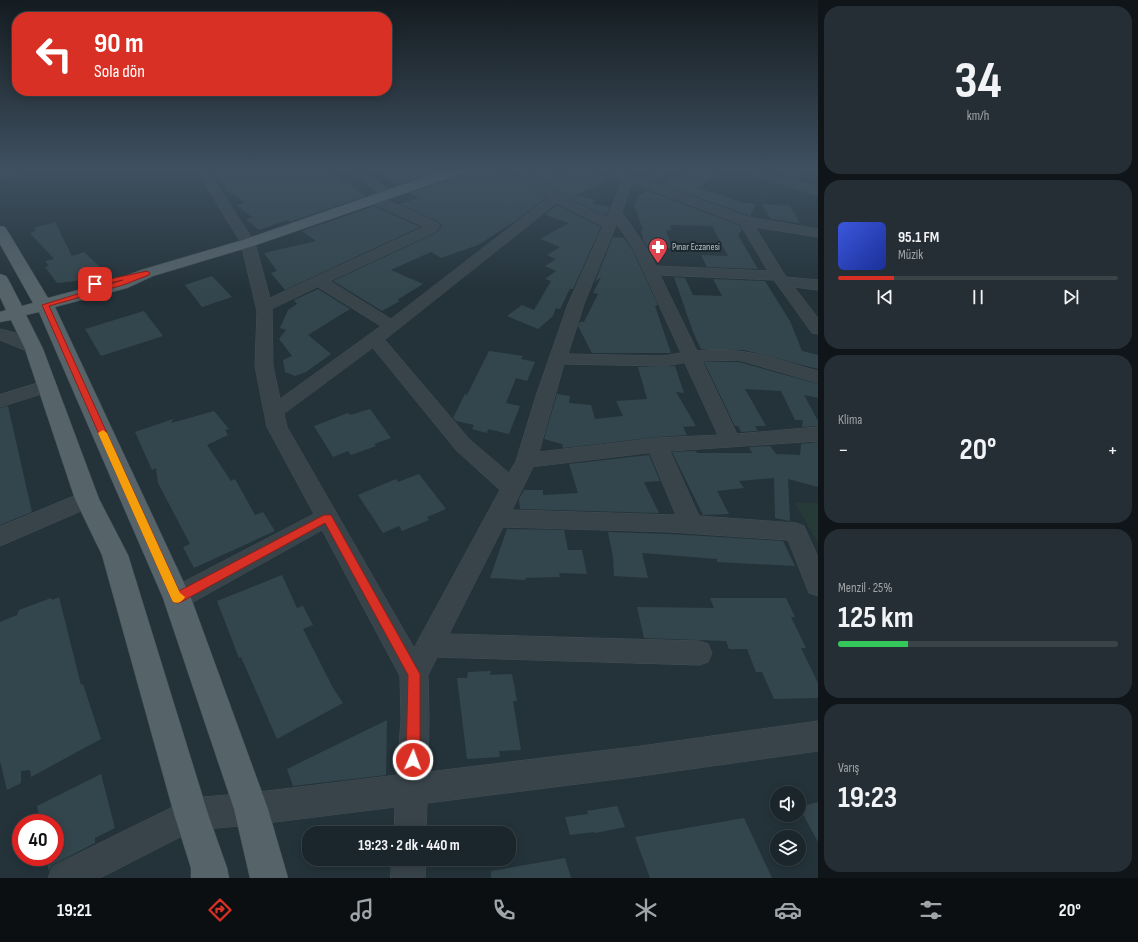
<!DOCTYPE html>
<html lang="tr">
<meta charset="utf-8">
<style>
body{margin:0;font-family:"Sofia Sans Condensed",sans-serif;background:#242e34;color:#f1f3f6;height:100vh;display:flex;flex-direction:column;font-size:15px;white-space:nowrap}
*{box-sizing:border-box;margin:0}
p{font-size:13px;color:#a0a5a9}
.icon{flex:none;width:22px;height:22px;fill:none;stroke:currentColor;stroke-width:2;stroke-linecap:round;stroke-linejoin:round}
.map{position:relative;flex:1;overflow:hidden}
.details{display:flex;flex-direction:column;gap:6px;padding:6px;background:#0f1518;width:320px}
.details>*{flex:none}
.top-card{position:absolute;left:12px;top:12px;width:380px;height:84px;border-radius:16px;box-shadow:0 2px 10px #0003,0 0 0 1px #394348;background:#d93025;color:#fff;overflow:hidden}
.controls{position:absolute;left:770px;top:786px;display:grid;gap:8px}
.controls a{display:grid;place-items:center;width:36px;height:36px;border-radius:50%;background:#1b262c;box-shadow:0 2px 10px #0003,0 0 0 1px #394348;font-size:20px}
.speed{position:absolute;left:12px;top:814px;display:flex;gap:8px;font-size:20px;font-weight:700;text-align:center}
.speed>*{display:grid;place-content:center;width:52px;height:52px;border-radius:50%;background:#1b262c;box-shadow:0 2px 10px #0003,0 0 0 1px #394348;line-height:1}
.speed .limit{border:6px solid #d22;background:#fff;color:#111}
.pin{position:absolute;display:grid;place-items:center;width:34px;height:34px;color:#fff;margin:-17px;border-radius:8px;box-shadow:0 2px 6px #0006}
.me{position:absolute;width:44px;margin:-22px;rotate:2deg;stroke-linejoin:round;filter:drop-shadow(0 0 3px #0008)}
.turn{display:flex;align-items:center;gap:14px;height:84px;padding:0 16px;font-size:18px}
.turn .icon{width:52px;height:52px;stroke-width:2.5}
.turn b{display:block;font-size:28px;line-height:34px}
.big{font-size:30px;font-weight:700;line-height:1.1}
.details .tile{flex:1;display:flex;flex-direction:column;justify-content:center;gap:6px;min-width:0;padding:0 14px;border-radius:16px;background:#242e34}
.details .dial{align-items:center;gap:0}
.dial b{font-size:52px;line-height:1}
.song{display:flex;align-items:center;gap:12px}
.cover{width:48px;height:48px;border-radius:6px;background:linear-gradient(135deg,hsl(230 70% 55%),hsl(230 70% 35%))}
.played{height:4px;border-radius:2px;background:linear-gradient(90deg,#d93025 20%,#394348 20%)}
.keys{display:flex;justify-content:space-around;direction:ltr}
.heat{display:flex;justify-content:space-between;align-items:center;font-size:22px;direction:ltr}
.charge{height:6px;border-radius:3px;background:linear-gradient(90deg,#34c759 25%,#394348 0)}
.trip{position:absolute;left:302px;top:826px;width:214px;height:40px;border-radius:16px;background:#1b262c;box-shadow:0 2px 10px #0003,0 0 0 1px #394348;font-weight:700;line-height:40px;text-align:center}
.tab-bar{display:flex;height:64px;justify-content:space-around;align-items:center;background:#0b0f12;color:#a0a5a9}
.tab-bar .icon{width:28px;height:28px}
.tab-bar .current{color:#d93025}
.tab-bar b{font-size:18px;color:#f1f3f6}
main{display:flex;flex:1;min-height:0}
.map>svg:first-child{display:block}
.green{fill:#263b38}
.building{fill:#34464d}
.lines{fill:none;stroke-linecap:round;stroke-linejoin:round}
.minor-casing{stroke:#445056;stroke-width:1}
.major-casing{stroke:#445056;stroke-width:1}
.minor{fill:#38444a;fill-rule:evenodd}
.major{fill:#56646a;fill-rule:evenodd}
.route{fill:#d93025;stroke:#8d1f18}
.slow{fill:#f59e0b}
.labels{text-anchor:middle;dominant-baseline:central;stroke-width:4;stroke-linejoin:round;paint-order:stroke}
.far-poi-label{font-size:10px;fill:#b3c0c6;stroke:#1d292f;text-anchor:start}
</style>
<main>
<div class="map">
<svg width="818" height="878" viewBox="0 0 818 878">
<rect width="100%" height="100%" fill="#24333a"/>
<path class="green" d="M795,503H818V543Z"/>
<g class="building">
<path d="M212,169H327L366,196L290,222L288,220L259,230L246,219L252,217L236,205L245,203L223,188L227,187L213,173H215Z"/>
<path d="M372,169H408L418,178L397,185Z"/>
<path d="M469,169H494L514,178L518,177L546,198L517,220L478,245L441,258L431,252L391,270L423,284L397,300L400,301L382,311L333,281L436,233L442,226L439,222L399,204L419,198L410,193L466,173Z"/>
<path d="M540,169H546L561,176L574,169H586L612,179L575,195L596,200L592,204L610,207L606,216L561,194L531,172Z"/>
<path d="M687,169H725L697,188L744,203L756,204L750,216L661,184Z"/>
<path d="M777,169H810L797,179L773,172Z"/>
<path d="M648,191L739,225L742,230L738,235L758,269L707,267L701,255L728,256L712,226L670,225L671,230H666L672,248L648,247L644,242L641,230H643L634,205L639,195Z"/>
<path d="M762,204L790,206L800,223L770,219Z"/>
<path d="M557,205L601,227L573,289H570L560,309L556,308L553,316L538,329L507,316L522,305L534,310L551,281L545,279L556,271L545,266L556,259L547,255L560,247L540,239L569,223L545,215Z"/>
<path d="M374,206L420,227L285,290L271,273L277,271L264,253L316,241L302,231Z"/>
<path d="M55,222L72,256L84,252L102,269L95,271L97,274L76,281L57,283L45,267L49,266L45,261L54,259L30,233L36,231L34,228Z"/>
<path d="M613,237L624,238L633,251L658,305L655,306L671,353H592L578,326L580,322H584L598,294L593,293L601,277L595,282Z"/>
<path d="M212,276L232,297L202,307L185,285Z"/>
<path d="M674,277L685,278L693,295L722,296L713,279L765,281L790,321L802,351L818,355V369L744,350L701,349L693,332Z"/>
<path d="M318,289L350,309L308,335L331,354L306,372L295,376L285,372L283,360L292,356L279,339L286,330L280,328L288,310L297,304L294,300Z"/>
<path d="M144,311L163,336L101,356L85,329Z"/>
<path d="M489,351L523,356L521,359L535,362L527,381L516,378L506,403L520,406L509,434L488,429L487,433L472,429L474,425L456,421L453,418L465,394L467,395Z"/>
<path d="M704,362H739L818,384V398L804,395L818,421V426L802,427L803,420H795L781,391L745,389L766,426H755L758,431L741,432L738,426H735Z"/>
<path d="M675,366L684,393L676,392L696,426L683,427L687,435L657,437L563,448L562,444L544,439L557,394L570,396L569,403L591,405L595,419L623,416L616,401L647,399L638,367Z"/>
<path d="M8,406L32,512L0,525V408Z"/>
<path d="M370,409L391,438L374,444L376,446L351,455L348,451L333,457L314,426L348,413L350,415Z"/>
<path d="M214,411L229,429L225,430L228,435L207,445L231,481L235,479L255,515L263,512L275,531L194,568L183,547L190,544L158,483L156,468L152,470L135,432L173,419L171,423Z"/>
<path d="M818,442V487L788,479L790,521L775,518L774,478L739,481L744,488L717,491L729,514L703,515L672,452L696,451L697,453H752L749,447L770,446L776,454L800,455L801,444Z"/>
<path d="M649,455L660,481L644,482L659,513L520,509L519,499L524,490H543V495L578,493L569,464Z"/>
<path d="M419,474L446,509L427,517L429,520L402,531L399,526L383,533L358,495L396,479L398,482Z"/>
<path d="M507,529L564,530L568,550H582L587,574L559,573L560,577L525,578L526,580L490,578Z"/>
<path d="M608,532L669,534L783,541L795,566L717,562V559L642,553L648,578L614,576L613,557Z"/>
<path d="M282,575L297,608L303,606L313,625L303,629L333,688L343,703L277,739L241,657L239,658L217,601Z"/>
<path d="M59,597L81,685L83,684L101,739L31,777L30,770L21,771V783L7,790L0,761V622L17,615L19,610L51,598L52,600Z"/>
<path d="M710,598H786L795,617H791L806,648H801L818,683V698L774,699L762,672H756L747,649H729L726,641L644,638L637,607L714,608Z"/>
<path d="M491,671L490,675L512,674L517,701H513L521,750L499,751L500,757L467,759L457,678H467L468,672Z"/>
<path d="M387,720L386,775L293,786L287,769Z"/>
<path d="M101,774L115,828L95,838V843L52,865L49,872L46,857H55V823H40L37,806Z"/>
<path d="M818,802V842L799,807Z"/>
<path d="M617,806L625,827L595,833L594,832L570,835L565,817L588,814L587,811Z"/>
<path d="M744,818L772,878H650L635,837Z"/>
<path d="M565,858L571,878H491V871Z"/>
</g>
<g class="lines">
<g class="minor-casing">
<g id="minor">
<path d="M10,169H35L34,171L0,179V171Z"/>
<path d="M196,169H207L255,243L270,298L424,227L372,203L370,200L372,197H380L438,223L440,226L435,232L330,281L391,319L548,198L510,169H523L560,195L607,218L623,179L601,169H618L640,178L659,169H674L651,182L748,217L818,229V237L755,227L786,277L818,280V290L794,287L818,318V334L812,333L774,280L660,275L697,351C741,345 777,360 818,371V383L739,360L702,361L737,434L818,427V441L670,451L699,516L796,523L804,526L818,557V596L809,593L788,540L669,532L503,527L449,634L699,641L708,644L712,653L708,662L699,665L437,657L428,675L429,719L428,772L641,746L818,721V751L641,776L427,803L426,833H394L395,807L251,825L194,830L100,878H48L53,866L191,798L251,793L397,775L401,719L400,676L322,530L186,606L177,609L168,606L165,598L168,590L314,514L267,427L255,366L257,311L241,243ZM633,183L740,224L768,271L656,266L648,250L622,212ZM557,203L603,226L568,304L536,396L516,461L509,473L470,440L385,340ZM617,224L634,250L681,353L663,356L568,354L584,304ZM318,287L381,326L280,399L273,366L272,309ZM373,348L456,450L500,490L414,648L287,427L284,414ZM685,363L718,435L657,438L539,452L564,364L663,366ZM650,453L676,515L512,510L533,467Z"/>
<path d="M348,169H361L395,195L393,198H385Z"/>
<path d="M409,169H423L438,180L436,183H428Z"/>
<path d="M737,169H756L818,187V195L738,171Z"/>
<path d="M0,329C12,332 34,336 42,347L39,351L33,352L27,351L0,340Z"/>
<path d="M48,380L54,382L57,386L54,390L0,407V395Z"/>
<path d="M87,491L95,493L98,499L95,505L0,546V527Z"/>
<path d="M392,859H426L425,878H391Z"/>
</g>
</g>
<g class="major-casing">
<path id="major" d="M448,169H468L466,172L253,246L153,276L127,288L55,307L191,598L268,809L288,878H250L234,809L163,598L39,312L26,315L43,349L99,499L128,555L208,814L227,868L229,878H191V868L174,814L102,555L75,499L25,349L11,320L0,322V312L6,310L0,297V274L6,276L8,279L22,306L33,303L0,244V226L5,227L7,230L48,298L115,280L141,270L243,240Z"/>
</g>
<use href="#minor" class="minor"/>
<use href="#major" class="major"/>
</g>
<linearGradient id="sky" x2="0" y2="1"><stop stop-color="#141c20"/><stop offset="0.58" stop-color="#3f5060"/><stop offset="1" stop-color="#3f5060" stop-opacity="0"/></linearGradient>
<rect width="818" height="292" fill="url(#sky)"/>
<path class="route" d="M147,271L150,273L149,275L123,285L49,306L179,591L324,515H331L420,674V760L418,765L413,767L408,765L406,760L408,675L325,523L181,602L177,603L173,602L42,305L123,280L95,286H92V283Z"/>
<path class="slow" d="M103,430L107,433L180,593L185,597C182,602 178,604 173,602L171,598L98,433Z"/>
<defs>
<g id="pharmacy-pin" transform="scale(1)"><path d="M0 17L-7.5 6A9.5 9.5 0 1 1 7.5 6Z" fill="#e0444e" stroke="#1d292f"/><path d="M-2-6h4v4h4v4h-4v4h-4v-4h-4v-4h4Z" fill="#fff"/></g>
</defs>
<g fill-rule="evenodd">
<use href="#pharmacy-pin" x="658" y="247"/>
</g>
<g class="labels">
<g class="far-poi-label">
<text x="672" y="247">Pınar Eczanesi</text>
</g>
</g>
</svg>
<div class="controls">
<a><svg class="icon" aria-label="sound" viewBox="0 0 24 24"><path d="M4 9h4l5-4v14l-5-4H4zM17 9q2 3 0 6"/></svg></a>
<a><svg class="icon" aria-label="layers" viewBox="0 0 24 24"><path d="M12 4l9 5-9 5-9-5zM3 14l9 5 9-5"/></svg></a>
</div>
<div class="speed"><div class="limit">40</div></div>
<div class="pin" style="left:95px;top:284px;background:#d93025"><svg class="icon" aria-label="arrive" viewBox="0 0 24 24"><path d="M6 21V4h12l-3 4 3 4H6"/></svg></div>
<svg class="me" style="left:413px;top:760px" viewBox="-20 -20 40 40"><circle r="17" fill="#d93025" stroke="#fff" stroke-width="3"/><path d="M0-11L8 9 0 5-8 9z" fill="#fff"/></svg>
<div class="trip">19:23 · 2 dk · 440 m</div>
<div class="top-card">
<div class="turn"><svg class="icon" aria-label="left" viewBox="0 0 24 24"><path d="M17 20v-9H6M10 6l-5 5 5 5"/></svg><div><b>90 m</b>Sola dön</div></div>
</div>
</div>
<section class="details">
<div class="tile dial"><b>34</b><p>km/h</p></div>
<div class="tile">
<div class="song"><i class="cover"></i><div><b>95.1 FM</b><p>Müzik</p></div></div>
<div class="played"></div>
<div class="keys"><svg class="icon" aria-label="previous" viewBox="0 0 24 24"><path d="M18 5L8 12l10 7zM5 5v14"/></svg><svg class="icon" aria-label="pause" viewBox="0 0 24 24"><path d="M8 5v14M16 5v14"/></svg><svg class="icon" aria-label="next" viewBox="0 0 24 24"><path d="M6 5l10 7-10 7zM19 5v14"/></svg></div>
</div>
<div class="tile"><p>Klima</p>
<div class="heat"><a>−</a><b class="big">20°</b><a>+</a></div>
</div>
<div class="tile"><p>Menzil · 25%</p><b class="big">125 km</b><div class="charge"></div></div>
<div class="tile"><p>Varış</p><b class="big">19:23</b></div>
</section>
</main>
<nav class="tab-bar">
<b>19:21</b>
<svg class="icon current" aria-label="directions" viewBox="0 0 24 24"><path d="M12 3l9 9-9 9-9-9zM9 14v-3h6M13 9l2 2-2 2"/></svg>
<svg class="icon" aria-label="music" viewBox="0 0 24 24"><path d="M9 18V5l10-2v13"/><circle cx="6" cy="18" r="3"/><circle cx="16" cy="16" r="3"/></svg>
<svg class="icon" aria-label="phone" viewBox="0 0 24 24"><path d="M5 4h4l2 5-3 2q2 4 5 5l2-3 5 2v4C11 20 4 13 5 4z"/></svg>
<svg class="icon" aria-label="climate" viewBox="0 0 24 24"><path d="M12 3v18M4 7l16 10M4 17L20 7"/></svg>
<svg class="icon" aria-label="car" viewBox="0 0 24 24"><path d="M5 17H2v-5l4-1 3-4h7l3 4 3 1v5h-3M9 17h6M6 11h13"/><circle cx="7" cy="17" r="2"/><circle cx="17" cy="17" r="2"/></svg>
<svg class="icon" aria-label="filters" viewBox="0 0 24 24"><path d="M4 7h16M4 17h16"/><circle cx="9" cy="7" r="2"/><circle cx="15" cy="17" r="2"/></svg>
<b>20°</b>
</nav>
